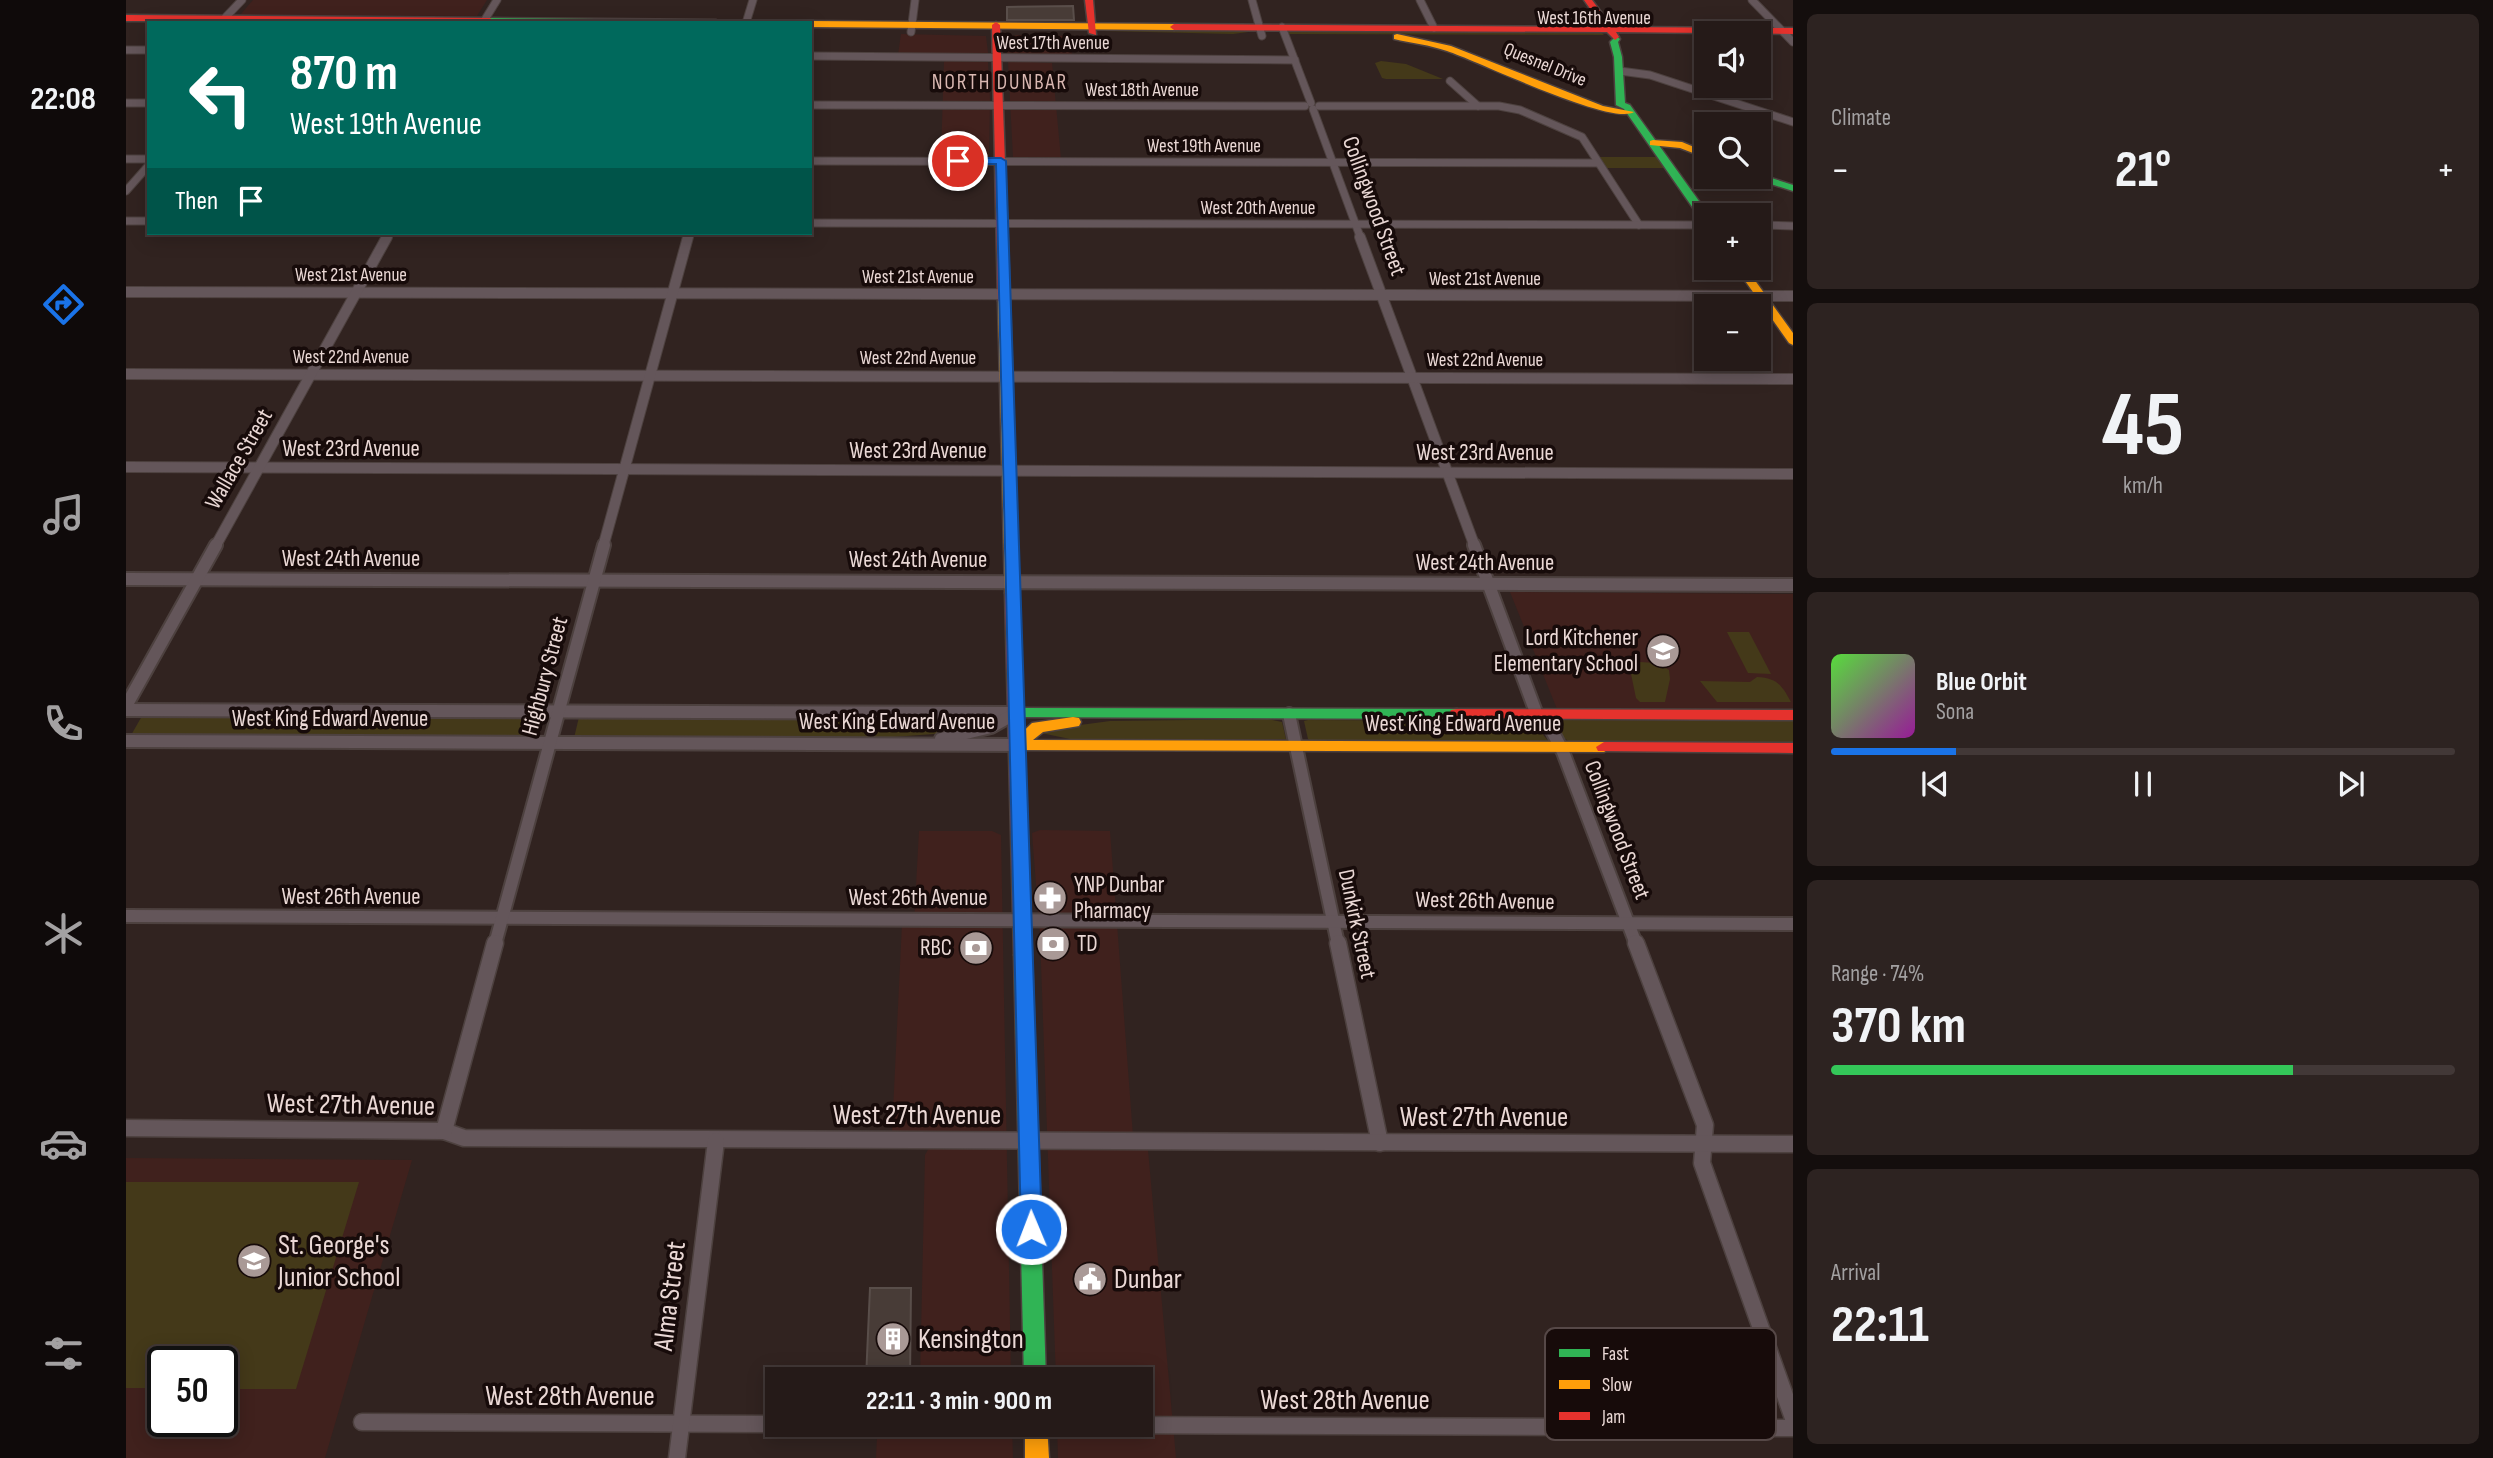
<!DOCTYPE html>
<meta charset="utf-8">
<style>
body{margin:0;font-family:"Sofia Sans Condensed",sans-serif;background:#2d2321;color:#f1f3f6;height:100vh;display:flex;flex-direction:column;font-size:26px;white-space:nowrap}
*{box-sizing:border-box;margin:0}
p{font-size:23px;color:#a3a1a2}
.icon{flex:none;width:38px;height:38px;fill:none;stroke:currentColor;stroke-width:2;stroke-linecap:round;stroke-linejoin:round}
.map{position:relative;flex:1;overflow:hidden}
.sheet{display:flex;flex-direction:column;gap:14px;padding:14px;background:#140e0d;width:700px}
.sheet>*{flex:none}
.hud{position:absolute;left:21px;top:21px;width:665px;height:214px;border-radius:0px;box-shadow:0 4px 18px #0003,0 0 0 2px #423837;background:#00695c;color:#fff;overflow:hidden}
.tools{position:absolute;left:1568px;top:21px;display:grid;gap:14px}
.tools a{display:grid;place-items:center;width:77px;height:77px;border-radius:0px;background:#251a18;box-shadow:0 4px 18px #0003,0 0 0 2px #423837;font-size:35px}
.speed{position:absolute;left:21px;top:1346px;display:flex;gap:14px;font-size:35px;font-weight:700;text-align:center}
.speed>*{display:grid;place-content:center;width:91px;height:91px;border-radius:50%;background:#251a18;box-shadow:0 4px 18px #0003,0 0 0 2px #423837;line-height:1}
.speed .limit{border:4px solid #111;border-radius:10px;background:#fff;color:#111}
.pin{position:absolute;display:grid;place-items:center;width:60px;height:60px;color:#fff;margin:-30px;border:4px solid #fff;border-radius:50%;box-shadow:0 2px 7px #0007}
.me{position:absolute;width:77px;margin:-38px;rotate:359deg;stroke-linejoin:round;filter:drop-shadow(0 0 5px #0008)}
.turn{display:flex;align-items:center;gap:24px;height:147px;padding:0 28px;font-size:32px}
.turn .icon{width:91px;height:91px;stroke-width:2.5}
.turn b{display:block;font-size:49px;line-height:60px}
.then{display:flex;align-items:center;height:66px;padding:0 28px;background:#0003;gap:14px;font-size:26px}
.big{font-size:52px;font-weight:700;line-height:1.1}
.sheet .card{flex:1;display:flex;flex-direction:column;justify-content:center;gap:10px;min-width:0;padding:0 24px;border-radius:10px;background:#2d2321}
.sheet .dial{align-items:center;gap:0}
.dial b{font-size:91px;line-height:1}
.song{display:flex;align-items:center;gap:21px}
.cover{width:84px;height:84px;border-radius:10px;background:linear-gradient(135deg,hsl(110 70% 55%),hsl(300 70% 35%))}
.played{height:7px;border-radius:4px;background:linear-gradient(90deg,#1a73e8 20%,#423837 20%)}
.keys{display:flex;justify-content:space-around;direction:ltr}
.heat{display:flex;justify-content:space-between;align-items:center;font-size:38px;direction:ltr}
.charge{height:10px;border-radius:5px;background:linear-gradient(90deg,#34c759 74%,#423837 0)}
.trip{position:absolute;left:639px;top:1367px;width:388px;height:70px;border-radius:0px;background:#251a18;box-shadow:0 4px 18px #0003,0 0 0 2px #423837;font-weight:700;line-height:70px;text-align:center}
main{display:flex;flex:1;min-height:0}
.tabs{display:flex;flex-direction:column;width:126px;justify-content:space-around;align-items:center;background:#0f0a0a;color:#a3a1a2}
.tabs .icon{width:49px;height:49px}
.tabs .on{color:#1a73e8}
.tabs b{font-size:32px;color:#f1f3f6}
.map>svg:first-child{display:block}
.built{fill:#40211d;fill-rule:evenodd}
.green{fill:#443919}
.building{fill:#483c37;stroke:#594e4a;stroke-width:2}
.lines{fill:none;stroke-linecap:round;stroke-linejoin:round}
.street-far3-casing{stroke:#4d413f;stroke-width:9}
.street-far2-casing{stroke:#4d413f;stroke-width:12}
.street-far1-casing{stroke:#4d413f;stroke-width:16}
.street-casing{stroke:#4d413f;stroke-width:19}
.fast-casing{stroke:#4d413f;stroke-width:3}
.slow-casing{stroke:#4d413f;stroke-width:3}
.jam-casing{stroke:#4d413f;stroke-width:3}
.street-far3{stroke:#64565a;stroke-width:7}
.street-far2{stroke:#64565a;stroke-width:10}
.street-far1{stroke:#64565a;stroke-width:12}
.street{stroke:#64565a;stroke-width:16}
.fast{fill:#30b455;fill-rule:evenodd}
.slow{fill:#ff9f0a;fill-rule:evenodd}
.jam{fill:#e5322d;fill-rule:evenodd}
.route{fill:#1a73e8;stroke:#114b97;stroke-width:2}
.labels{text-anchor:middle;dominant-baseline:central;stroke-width:7;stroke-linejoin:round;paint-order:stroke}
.far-street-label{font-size:19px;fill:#ead8d5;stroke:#170b0a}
.far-neighbourhood-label{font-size:21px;letter-spacing:2px;fill:#dab8b2;stroke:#170b0a}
.street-label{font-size:23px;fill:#ead8d5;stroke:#170b0a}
.poi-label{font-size:23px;fill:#ead8d5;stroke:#170b0a;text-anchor:end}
.near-street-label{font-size:28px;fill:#ead8d5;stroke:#170b0a}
.near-poi-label{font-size:28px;fill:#ead8d5;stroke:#170b0a;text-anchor:start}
.key{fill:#170b0a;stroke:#564847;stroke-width:2}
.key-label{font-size:19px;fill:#ead8d5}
</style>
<main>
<nav class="tabs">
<b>22:08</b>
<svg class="icon on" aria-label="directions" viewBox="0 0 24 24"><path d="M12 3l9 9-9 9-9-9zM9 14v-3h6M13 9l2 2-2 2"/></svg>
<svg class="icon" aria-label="music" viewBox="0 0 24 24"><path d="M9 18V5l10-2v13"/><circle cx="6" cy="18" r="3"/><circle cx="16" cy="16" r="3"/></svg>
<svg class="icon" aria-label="phone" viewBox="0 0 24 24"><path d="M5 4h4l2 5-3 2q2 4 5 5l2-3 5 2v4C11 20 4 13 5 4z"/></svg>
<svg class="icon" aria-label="climate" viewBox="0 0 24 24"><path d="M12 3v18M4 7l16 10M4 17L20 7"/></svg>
<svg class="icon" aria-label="car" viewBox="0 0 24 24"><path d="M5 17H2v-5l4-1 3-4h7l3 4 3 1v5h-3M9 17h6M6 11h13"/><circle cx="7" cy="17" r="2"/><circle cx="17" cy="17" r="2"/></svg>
<svg class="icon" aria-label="filters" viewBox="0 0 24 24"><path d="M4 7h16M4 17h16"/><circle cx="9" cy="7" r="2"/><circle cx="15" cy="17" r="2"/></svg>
</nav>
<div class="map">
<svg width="1667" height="1458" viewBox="0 0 1667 1458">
<rect width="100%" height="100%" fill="#312320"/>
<g class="built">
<path d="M127,0H361L351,16L114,15Z"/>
<path d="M775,34L860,36L862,53L772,55Z"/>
<path d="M891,35L944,36L946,56L881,54V38Z"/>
<path d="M820,60L862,62L864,100L863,155L860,157L818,158L815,155L818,62Z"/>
<path d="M884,61L926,63L935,159L887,157L882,62Z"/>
<path d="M1384,592L1667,594V710L1431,709Z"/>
<path d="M914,830L984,831L1008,1149L1022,1150L1050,1458H932L931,1425L1015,1424V1379H930L914,936L906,833Z"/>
<path d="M793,831H866L875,835L885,1379H794L799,1155L803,1148V1132H766L776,924L788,923Z"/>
<path d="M0,1158L286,1160L199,1458H0ZM37,1362H96V1421H37Z"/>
<path d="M793,1425H886L887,1458H750L751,1437H793Z"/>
</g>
<g class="green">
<path d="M978,28L1130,30V31L1107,34L977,31Z"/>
<path d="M1165,30L1476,33L1478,35L1161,34Z"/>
<path d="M1255,61L1280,64L1317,79H1260L1256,78L1249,63Z"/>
<path d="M1471,157H1531L1539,168H1478Z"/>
<path d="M1601,632H1623L1645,674L1622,673Z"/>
<path d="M1514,662L1530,663L1543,670L1544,679L1539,702H1514L1510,698L1504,669Z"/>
<path d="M1631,677C1651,678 1656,685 1665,702H1591L1574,681L1624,682Z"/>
<path d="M16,716L409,718L403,739L4,737Z"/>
<path d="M453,717L847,720L859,725L834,732L741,739L448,738Z"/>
<path d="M1142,719L1156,722L1160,739H944L915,733L917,730L984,721Z"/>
<path d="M1182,720L1406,721L1423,742L1186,741L1182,739L1178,721Z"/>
<path d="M1425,720L1667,721V743L1443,741L1435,737Z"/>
<path d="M0,1182H233L170,1389H96V1362H37V1388H0Z"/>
</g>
<g class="building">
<path d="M947,6L948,20H881V7Z"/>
<path d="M744,1288H785L784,1379H740Z"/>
</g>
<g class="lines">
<g class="street-far3-casing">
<g id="street-far3">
<path d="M1126,0L1136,36"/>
<path d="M1294,0L1308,28"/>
<path d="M1626,0L1667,42"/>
<path d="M358,21L371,0"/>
<path d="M94,23L116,0"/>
<path d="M620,23L627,0"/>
<path d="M1156,27L1185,103"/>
<path d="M785,32L789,0"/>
<path d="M0,50H23"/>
<path d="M684,56L1169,60"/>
<path d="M1494,71L1524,75L1667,122"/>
<path d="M1324,81L1352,106"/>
<path d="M0,103H23"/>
<path d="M684,105L1179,106"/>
<path d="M1193,106H1373L1394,110L1456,137L1513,225"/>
<path d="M1187,109L1235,239"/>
<path d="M0,159H23"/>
<path d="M684,161L1471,163"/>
<path d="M0,191L23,165"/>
<path d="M0,221H23"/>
<path d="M684,223L1580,225"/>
<path d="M1633,225L1667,226"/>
<path d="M260,239L263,233"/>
<path d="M561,239L563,233"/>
</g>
</g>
<g class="street-far2-casing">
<g id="street-far2">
<path d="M1234,237L1349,547"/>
<path d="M0,292L1667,296"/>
<path d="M0,374L1667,379"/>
<path d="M0,467L1667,474"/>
<path d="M89,547L261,237"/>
<path d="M477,547L562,237"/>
</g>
</g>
<g class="street-far1-casing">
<g id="street-far1">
<path d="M1348,545L1411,715L1424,727L1437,752L1510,944"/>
<path d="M0,579L1667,585"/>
<path d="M0,706L90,545"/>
<path d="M0,710L890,713"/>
<path d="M1163,714L1212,944"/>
<path d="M815,739L865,727L890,713"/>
<path d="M0,741L891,745"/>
<path d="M0,916L1667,924"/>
<path d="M369,944L478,545"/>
</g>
</g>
<g class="street-casing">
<g id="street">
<path d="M1212,943L1254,1143"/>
<path d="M1510,943L1579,1125L1576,1163L1667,1418"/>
<path d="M0,1128L318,1131L338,1138L1667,1144"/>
<path d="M318,1131L369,943"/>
<path d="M236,1422L651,1424"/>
<path d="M771,1424L1667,1428"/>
<path d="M551,1458L590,1141"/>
</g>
</g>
<g class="fast-casing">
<g id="fast">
<path d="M364,18L590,20L594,23H361V19Z"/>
<path d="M1490,36L1494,39L1492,42L1496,57L1499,103L1504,105L1583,215H1580V222L1576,221L1498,109L1490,105L1488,57L1484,42Z"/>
<path d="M1633,174L1667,185V191L1629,179L1628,177H1633Z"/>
<path d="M890,708L1331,709L1339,714L1331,719L884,717L882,713L884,709Z"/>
<path d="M897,948L903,950L906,955L920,1379H898L888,955L891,950Z"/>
</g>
</g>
<g class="slow-casing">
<g id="slow">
<path d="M684,21L1048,24L1052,27L1048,30L684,27V23H681Z"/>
<path d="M1271,34L1325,46L1477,106L1508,112C1485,126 1352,61 1321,51C1304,45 1285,43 1268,39V35Z"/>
<path d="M1527,140L1556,142L1580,152V158L1554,148L1524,145V141Z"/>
<path d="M1610,268H1620L1667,333V345L1663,343Z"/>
<path d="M878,298L884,301L893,593L886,597L879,593L872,301Z"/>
<path d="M947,717L953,718L955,722L953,726L917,732L907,740L1478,742L1486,747L1478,752L891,750L883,745L906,723Z"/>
<path d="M899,1424H921L923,1458H899Z"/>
</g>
</g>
<g class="jam-casing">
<g id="jam">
<path d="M959,0H967L970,35L963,33Z"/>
<path d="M1458,0H1466L1486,27L1667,28V34L1490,32L1493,37L1489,40L1481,32L1048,30L1044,27L1048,24L1477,27Z"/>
<path d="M0,15L364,18L368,21H0Z"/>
<path d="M870,22L874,25L884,301L878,304L872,301L866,25Z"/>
<path d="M886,589L893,593L906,955L903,960L897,962L891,960L888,955L879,593Z"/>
<path d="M1331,709L1667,710V720L1325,718L1323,714L1325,710Z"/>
<path d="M1478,742L1667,743V753L1472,751L1470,747Z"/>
</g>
</g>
<use href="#street-far3" class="street-far3"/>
<use href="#street-far2" class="street-far2"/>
<use href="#street-far1" class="street-far1"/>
<use href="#street" class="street"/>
<use href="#fast" class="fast"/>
<use href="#slow" class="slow"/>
<use href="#jam" class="jam"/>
</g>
<path class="route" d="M875,158L880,161L916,1229L913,1236L905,1239L898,1236L895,1229L870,164H832L827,161L832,158Z"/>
<defs>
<g id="school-disc" transform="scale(1.75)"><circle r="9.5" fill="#a99996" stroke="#170b0a"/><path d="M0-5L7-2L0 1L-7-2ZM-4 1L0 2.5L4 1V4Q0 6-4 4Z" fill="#fff"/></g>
<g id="pharmacy-disc" transform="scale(1.75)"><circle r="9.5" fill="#a99996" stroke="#170b0a"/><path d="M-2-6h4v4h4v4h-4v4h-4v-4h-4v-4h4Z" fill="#fff"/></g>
<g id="bank-disc" transform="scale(1.75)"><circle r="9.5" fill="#a99996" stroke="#170b0a"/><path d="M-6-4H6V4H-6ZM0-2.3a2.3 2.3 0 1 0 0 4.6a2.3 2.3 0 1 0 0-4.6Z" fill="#fff"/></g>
<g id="civic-disc" transform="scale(1.75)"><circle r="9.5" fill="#a99996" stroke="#170b0a"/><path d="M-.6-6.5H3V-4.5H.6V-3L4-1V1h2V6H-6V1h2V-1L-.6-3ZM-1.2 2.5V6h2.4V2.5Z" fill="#fff"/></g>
<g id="building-disc" transform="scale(1.75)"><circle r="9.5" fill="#a99996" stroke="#170b0a"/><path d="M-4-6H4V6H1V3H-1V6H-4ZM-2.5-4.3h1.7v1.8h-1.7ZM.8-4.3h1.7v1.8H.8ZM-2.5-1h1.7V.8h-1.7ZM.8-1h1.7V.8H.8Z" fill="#fff"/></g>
</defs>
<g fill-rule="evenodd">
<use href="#school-disc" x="1537" y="651"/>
<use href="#pharmacy-disc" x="924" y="898"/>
<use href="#bank-disc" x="927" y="944"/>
<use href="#bank-disc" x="850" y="948"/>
<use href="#school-disc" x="128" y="1261"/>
<use href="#civic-disc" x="964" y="1279"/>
<use href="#building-disc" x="767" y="1339"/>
</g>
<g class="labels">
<g class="far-street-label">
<text x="1468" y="18">West 16th Avenue</text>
<text x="927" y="43">West 17th Avenue</text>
<text transform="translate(1419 65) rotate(22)">Quesnel Drive</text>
<text x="1016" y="90">West 18th Avenue</text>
<text x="1078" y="146">West 19th Avenue</text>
<text x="1132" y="208">West 20th Avenue</text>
<text x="225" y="275">West 21st Avenue</text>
<text x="792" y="277">West 21st Avenue</text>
<text x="1359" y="279">West 21st Avenue</text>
<text x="225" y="357">West 22nd Avenue</text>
<text x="792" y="358">West 22nd Avenue</text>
<text x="1359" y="360">West 22nd Avenue</text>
</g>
<g class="far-neighbourhood-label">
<text x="874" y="82">NORTH DUNBAR</text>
</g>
<g class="street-label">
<text transform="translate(1248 206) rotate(70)">Collingwood Street</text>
<text x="225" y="449">West 23rd Avenue</text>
<text x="792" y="451">West 23rd Avenue</text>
<text x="1359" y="453">West 23rd Avenue</text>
<text transform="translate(113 459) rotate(-60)">Wallace Street</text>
<text x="225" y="559">West 24th Avenue</text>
<text x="792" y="560">West 24th Avenue</text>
<text x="1359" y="563">West 24th Avenue</text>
<text transform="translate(419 676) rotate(-75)">Highbury Street</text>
<text x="204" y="719">West King Edward Avenue</text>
<text x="771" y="722">West King Edward Avenue</text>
<text x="1337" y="724">West King Edward Avenue</text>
<text transform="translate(1491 830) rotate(69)">Collingwood Street</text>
<text x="225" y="897">West 26th Avenue</text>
<text x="792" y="898">West 26th Avenue</text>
<text transform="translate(1359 901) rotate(1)">West 26th Avenue</text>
<text transform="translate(1231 924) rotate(78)">Dunkirk Street</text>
</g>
<g class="poi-label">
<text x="1512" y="638">Lord Kitchener<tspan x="1512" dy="26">Elementary School</tspan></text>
<text x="948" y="885" text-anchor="start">YNP Dunbar<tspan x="948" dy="26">Pharmacy</tspan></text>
<text x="951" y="944" text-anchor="start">TD</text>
<text x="826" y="948">RBC</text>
</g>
<g class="near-street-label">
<text transform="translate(225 1105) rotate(1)">West 27th Avenue</text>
<text x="791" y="1115">West 27th Avenue</text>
<text x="1358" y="1117">West 27th Avenue</text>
<text transform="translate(544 1296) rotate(-83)">Alma Street</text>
<text x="444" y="1396">West 28th Avenue</text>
<text x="1219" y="1400">West 28th Avenue</text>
</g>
<g class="near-poi-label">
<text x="152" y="1245">St. George's<tspan x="152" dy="32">Junior School</tspan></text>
<text x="988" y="1279">Dunbar</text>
<text x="792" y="1339">Kensington</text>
</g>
</g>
<rect x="1419" y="1328" width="231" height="112" rx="10" class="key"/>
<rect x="1433" y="1349" width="31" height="8" fill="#30b455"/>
<rect x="1433" y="1380" width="31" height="9" fill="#ff9f0a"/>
<rect x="1433" y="1412" width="31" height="8" fill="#e5322d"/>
<g class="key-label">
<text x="1476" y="1360">Fast</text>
<text x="1476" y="1391">Slow</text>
<text x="1476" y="1423">Jam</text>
</g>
</svg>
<div class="tools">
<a><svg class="icon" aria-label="sound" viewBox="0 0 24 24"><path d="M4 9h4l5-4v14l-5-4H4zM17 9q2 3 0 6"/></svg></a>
<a><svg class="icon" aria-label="search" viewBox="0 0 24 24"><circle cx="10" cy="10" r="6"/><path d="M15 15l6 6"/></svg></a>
<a>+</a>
<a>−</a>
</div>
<div class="speed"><div class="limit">50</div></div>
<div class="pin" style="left:832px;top:161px;background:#d93025"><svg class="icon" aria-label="arrive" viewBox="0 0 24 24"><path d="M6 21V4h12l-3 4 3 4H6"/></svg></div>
<svg class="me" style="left:905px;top:1229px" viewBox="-20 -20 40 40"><circle r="17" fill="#1a73e8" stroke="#fff" stroke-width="3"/><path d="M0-11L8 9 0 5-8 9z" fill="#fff"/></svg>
<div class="trip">22:11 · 3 min · 900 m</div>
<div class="hud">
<div class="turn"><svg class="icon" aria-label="left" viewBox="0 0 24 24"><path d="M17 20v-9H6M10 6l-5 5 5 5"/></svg><div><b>870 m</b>West 19th Avenue</div></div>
<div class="then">Then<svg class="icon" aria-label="arrive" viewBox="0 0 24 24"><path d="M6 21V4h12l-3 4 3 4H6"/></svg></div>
</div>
</div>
<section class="sheet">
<div class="card"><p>Climate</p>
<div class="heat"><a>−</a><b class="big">21°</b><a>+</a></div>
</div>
<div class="card dial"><b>45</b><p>km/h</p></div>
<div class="card">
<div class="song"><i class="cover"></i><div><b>Blue Orbit</b><p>Sona</p></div></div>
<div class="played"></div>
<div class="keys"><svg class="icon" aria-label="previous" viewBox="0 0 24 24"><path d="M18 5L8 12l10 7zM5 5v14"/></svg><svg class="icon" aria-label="pause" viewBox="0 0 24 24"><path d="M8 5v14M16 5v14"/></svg><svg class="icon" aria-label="next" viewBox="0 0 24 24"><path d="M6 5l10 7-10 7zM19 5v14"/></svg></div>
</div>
<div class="card"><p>Range · 74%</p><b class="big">370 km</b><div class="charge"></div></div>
<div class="card"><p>Arrival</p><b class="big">22:11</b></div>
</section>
</main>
